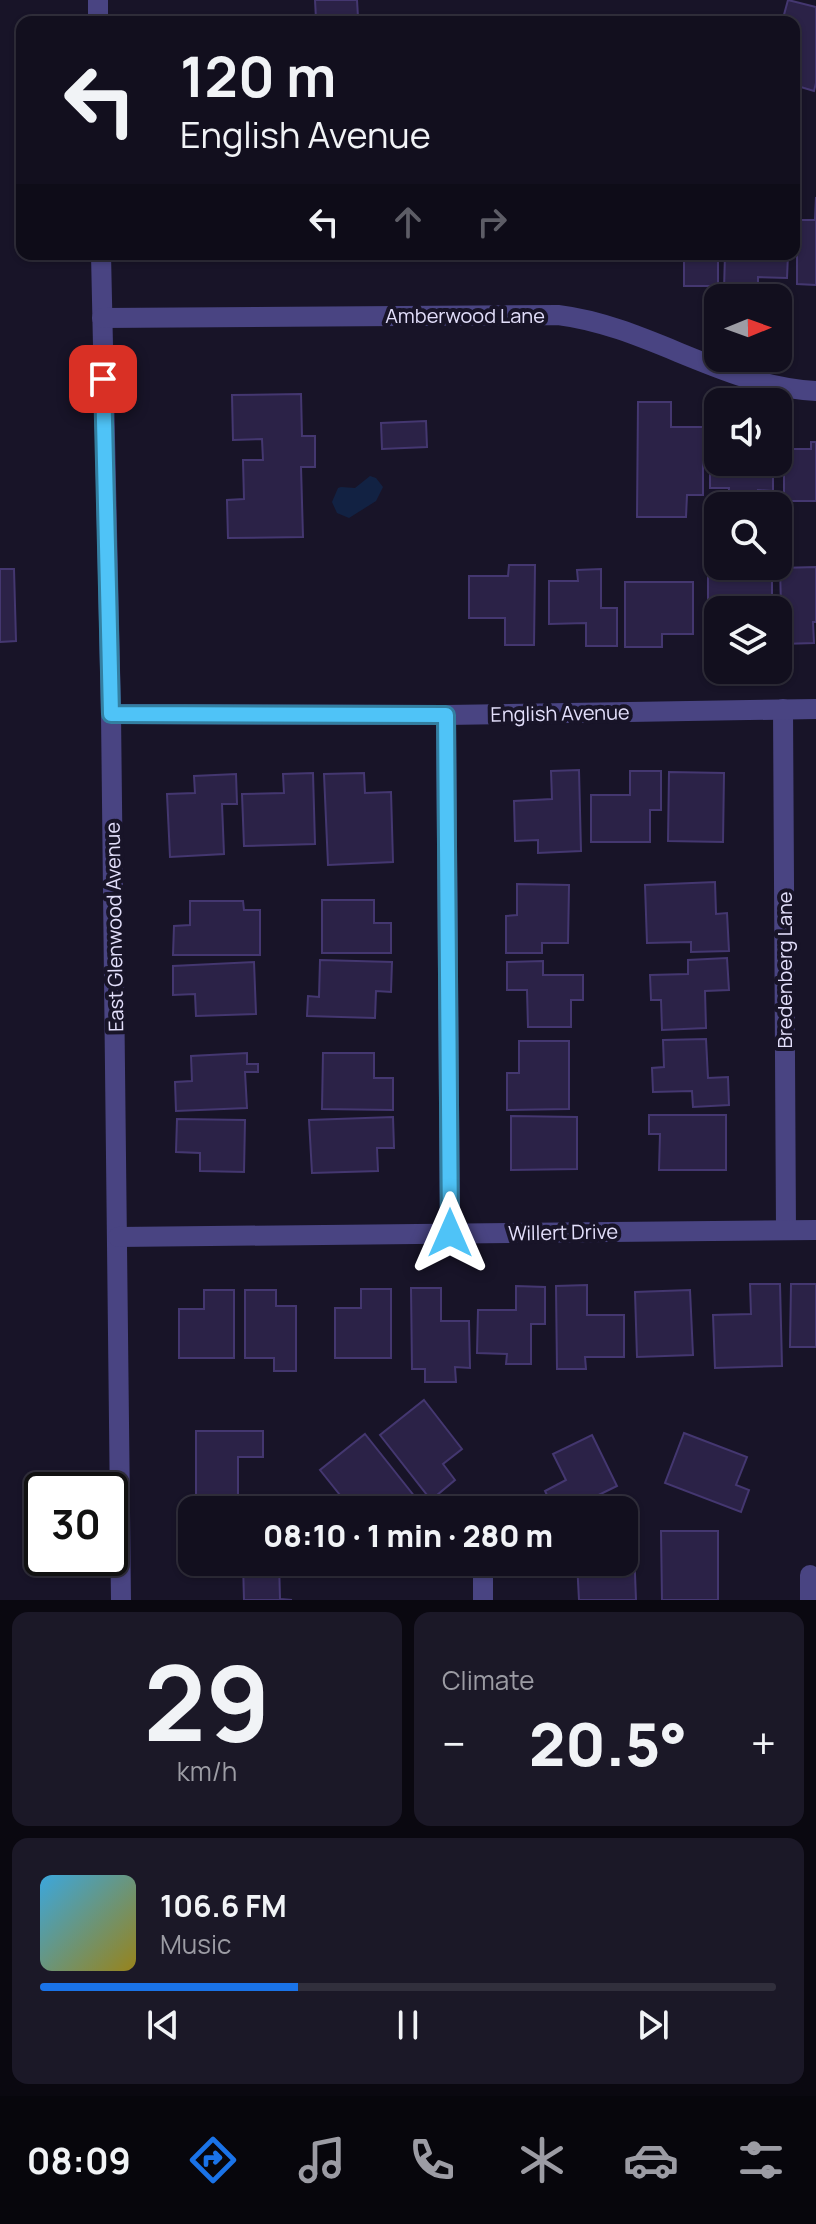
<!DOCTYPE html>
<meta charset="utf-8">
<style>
body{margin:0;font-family:Manrope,sans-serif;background:#1b1827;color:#f1f3f6;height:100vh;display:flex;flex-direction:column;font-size:30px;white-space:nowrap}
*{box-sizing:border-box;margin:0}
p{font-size:26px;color:#9c9ca4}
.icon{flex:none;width:44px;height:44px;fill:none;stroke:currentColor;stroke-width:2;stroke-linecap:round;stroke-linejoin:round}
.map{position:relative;height:1600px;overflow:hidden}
.side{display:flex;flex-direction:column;gap:12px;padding:12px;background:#0a0810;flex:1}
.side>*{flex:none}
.banner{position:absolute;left:16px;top:16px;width:784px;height:244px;border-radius:16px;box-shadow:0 2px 6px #0004,0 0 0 2px #312f3c;background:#120f1e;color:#f1f3f6;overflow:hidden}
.needle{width:52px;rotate:89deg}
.tools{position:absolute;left:704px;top:284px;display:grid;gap:16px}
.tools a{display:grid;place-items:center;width:88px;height:88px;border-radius:16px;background:#120f1e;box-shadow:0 2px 6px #0004,0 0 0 2px #312f3c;font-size:40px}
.speed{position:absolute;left:24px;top:1472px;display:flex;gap:16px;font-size:40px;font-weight:700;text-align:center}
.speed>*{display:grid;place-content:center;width:104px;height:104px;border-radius:50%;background:#120f1e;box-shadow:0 2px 6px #0004,0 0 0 2px #312f3c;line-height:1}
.speed .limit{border:4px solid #111;border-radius:12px;background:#fff;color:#111}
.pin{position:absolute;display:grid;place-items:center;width:68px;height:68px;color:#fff;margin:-34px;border-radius:16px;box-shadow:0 4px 12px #0006}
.me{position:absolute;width:88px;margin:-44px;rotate:0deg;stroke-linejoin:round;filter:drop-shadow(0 0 6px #0008)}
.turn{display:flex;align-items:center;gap:28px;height:168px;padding:0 32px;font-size:36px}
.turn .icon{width:104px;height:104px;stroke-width:2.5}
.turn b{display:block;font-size:56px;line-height:68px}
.lanes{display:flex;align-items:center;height:76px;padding:0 32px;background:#0003;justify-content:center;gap:40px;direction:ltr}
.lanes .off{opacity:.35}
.big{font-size:60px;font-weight:800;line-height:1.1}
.side .card{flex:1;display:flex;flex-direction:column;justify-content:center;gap:12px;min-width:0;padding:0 28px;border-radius:16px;background:#1b1827}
.side .dial{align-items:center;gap:0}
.dial b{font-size:104px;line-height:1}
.song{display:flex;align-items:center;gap:24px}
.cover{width:96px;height:96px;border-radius:12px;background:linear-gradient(135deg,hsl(200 70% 55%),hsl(50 70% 35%))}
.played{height:8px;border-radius:4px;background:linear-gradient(90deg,#1a73e8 35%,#312f3c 35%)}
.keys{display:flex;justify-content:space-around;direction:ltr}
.heat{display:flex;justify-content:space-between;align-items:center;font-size:44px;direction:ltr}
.side .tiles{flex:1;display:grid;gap:12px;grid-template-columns:1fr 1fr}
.card:last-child{grid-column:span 2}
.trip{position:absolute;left:178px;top:1496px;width:460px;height:80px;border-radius:16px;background:#120f1e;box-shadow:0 2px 6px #0004,0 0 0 2px #312f3c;font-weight:800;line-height:80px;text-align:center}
.dock{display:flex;height:128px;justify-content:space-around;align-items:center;background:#07060c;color:#9c9ca4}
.dock .icon{width:56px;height:56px}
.dock .on{color:#1a73e8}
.dock b{font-size:36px;color:#f1f3f6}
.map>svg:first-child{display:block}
.water{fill:#122243}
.building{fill:#2b2247;stroke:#443770;stroke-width:2}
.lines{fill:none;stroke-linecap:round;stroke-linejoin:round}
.minor{stroke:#494482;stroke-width:20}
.route-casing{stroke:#337fa1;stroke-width:20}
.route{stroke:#4fc3f7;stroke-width:14}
.labels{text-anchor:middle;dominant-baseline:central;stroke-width:8;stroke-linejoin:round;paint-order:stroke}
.street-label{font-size:20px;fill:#e3dffb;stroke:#181428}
</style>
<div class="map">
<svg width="816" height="1600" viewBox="0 0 816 1600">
<rect width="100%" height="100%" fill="#181428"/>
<path class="water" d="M370,476L376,478L383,487L376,501L349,518L337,513L332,502L338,488L341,487L355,488Z"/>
<g class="building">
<path d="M315,0H357L358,17L316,19Z"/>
<path d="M788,0L816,7V83L814,91L794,85V22H782Z"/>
<path d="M816,197V285L797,284V220H815Z"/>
<path d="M659,254H718V286H684V259L659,258Z"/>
<path d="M725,254H788L787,278L758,277V291L724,290Z"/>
<path d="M301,394L302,436H315V467H301L303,537L228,538L227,500L244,499L243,460H263L262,439L233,440L232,395Z"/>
<path d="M638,402H671V427H703V495H687L686,517H637Z"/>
<path d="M426,421L427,447L382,449L381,423Z"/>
<path d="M710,430H718V462H773V491L758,490V505H728L729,488H710Z"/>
<path d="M811,442H816V501H784V449H811Z"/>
<path d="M708,564L772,566V610H718V617H708Z"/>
<path d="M509,565H535L534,645H505V618H469V576H508Z"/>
<path d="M816,567V622H813L814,643L782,644L780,568Z"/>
<path d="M0,569H14L16,641L0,642Z"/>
<path d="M601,569V608H617V646H586V623L549,624V581H578L577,570Z"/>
<path d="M625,582H693V634H662V647H625Z"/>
<path d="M579,770L581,851L538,853V840L515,841L514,801L552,799L551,771Z"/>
<path d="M630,771H661V810H650V842H591V795H630Z"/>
<path d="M669,772L724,773L723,842L668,841Z"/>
<path d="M313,773L315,844L244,846L242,794L284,793L283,774Z"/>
<path d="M364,773L365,793L391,792L393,862L328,865L324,774Z"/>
<path d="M236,774L237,804H222L224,854L170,857L167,794L195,793L194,776Z"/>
<path d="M715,882L716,914L727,913L729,951L691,952V942L647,943L645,885Z"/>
<path d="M517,884L569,885L568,943H542V953H506V916L517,915Z"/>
<path d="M322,900H374V923H391V953H322Z"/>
<path d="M190,901H243L244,910H260V955H173L174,926L190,925Z"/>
<path d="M727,958L729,990L705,991L706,1028L662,1030L661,1000H651L650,975L688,974V960Z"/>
<path d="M320,960L392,962L391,992L376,991L375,1018L307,1016L308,996L319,997Z"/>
<path d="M543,961V975H583V1000H571V1027H528L527,990H507V962Z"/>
<path d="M254,962L256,1014L196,1016L195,994L173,995V966Z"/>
<path d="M706,1039L708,1078L728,1077L729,1105L693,1107L692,1091L653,1092L652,1068L664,1067L663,1040Z"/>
<path d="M519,1041H569V1109L507,1110V1073H519Z"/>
<path d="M247,1053V1064H258V1072H245L247,1108L176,1111L175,1082L192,1081L191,1056Z"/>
<path d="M323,1053H374V1078H393V1110L322,1109Z"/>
<path d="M649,1115H726V1170H659L660,1134H649Z"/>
<path d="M511,1116L577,1117V1169L511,1170Z"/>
<path d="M393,1117L394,1148H377L378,1171L312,1173L309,1120Z"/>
<path d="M177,1119L245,1120L244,1172L200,1171V1153L176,1152Z"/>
<path d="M750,1284H780L782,1366L715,1368L713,1315L751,1314Z"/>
<path d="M791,1284H816V1347H790Z"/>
<path d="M587,1285V1315H624V1357H585L586,1369H557L556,1286Z"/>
<path d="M516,1286L545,1287V1324H531V1364H506L507,1354L477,1353L478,1310H516Z"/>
<path d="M411,1288H441V1321H469L470,1368L455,1367L456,1382H425V1369H412Z"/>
<path d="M361,1289H391V1358H335V1308H361Z"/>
<path d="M204,1290H234V1358H179V1309H204Z"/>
<path d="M245,1290H276V1306H296V1371H274V1358H245Z"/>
<path d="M690,1290L693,1355L637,1357L635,1292Z"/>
<path d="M424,1400L462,1449L443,1464L455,1480L431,1500L380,1435Z"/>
<path d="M196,1431H263V1457H238V1501H196Z"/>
<path d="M684,1433L747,1457L736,1485L749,1490L741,1512L665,1483Z"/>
<path d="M365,1434L423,1507L419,1510H388L380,1500L368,1510H352L320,1470Z"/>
<path d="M592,1435L617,1486L568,1510H554L545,1491L566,1480L553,1454Z"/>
<path d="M276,1500V1510H248V1501Z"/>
<path d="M624,1522H633L636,1600H579L577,1562H624Z"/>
<path d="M661,1531H718V1600H662Z"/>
<path d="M279,1562L280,1599L292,1600H244L243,1563Z"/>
</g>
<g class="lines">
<g class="minor">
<path d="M98,0V22"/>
<path d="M101,254L111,714L121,1600"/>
<path d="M102,318L558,315C648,326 725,387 816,391"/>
<path d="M783,709L786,1230"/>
<path d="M111,714L446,715L816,709"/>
<path d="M446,715L450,1233"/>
<path d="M118,1237L816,1230"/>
<path d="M483,1575V1600"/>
<path d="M810,1575V1600"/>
</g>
</g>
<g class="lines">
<g class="route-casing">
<path id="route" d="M103,379L111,714L446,715L450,1233"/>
</g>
<use href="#route" class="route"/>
</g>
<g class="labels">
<g class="street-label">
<text x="465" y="315">Amberwood Lane</text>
<text transform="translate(560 713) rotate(-1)">English Avenue</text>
<text transform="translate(114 927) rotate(-91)">East Glenwood Avenue</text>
<text transform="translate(784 970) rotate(-90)">Bredenberg Lane</text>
<text transform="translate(563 1232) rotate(-1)">Willert Drive</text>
</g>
</g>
</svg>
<div class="tools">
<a><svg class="needle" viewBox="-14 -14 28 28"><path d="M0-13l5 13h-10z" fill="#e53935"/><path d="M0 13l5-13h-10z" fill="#9c9ca4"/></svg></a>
<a><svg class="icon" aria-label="sound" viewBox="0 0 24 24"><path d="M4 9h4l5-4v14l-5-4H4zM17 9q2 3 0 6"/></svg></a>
<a><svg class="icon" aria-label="search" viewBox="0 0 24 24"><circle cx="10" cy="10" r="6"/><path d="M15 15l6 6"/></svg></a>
<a><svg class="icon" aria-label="layers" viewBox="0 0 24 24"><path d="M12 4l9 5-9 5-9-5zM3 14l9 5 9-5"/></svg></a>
</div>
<div class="speed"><div class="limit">30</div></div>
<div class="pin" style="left:103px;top:379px;background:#d93025"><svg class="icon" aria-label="arrive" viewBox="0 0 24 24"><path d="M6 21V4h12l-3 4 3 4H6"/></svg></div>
<svg class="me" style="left:450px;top:1233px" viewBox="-20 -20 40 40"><path d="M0-17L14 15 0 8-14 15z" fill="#4fc3f7" stroke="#fff" stroke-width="4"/></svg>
<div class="trip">08:10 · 1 min · 280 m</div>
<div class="banner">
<div class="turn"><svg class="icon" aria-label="left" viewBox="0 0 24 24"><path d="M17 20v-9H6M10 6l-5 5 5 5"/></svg><div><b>120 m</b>English Avenue</div></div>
<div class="lanes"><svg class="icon" aria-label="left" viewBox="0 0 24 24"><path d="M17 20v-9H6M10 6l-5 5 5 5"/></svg><svg class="icon off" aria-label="ahead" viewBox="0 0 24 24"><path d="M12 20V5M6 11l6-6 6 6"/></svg><svg class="icon off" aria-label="right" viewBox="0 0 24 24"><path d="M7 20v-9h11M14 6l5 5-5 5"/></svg></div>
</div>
</div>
<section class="side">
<div class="tiles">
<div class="card dial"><b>29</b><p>km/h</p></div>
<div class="card"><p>Climate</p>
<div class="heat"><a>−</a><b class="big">20.5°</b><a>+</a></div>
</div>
<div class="card">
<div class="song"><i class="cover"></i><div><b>106.6 FM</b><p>Music</p></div></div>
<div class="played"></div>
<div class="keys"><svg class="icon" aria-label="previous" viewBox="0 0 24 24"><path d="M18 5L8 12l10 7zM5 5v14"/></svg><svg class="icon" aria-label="pause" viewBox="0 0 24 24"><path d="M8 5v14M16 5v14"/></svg><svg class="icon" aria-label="next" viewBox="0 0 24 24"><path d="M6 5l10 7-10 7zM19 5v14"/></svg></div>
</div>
</div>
</section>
<nav class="dock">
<b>08:09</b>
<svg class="icon on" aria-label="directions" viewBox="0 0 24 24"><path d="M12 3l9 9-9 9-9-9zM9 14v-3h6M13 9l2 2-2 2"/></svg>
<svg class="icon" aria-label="music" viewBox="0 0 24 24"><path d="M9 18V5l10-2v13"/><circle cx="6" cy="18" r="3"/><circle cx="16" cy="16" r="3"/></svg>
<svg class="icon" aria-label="phone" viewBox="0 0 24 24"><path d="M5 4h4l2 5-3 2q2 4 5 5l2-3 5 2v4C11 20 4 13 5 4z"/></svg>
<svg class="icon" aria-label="climate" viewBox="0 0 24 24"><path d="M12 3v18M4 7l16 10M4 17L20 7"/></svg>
<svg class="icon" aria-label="car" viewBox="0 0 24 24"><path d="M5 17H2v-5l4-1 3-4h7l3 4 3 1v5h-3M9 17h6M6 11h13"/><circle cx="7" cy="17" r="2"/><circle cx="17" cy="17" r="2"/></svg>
<svg class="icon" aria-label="filters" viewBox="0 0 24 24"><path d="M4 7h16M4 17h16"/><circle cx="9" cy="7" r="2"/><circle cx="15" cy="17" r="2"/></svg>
</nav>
